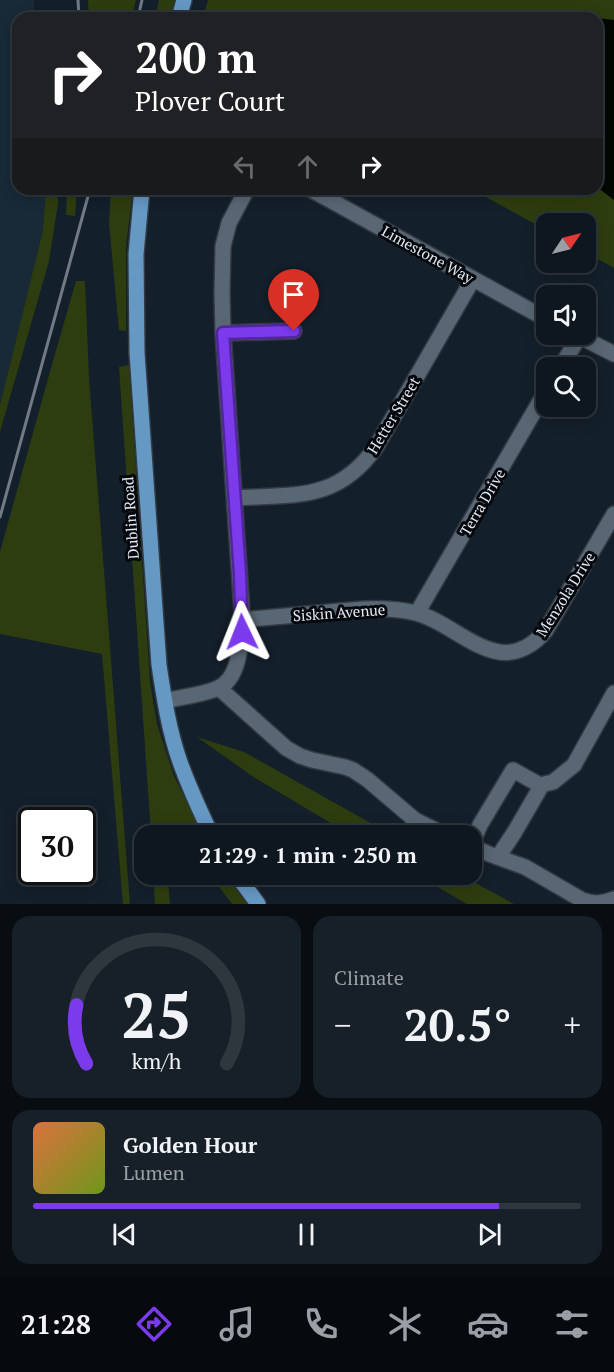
<!DOCTYPE html>
<meta charset="utf-8">
<style>
body{margin:0;font-family:"PT Serif",serif;background:#172029;color:#f1f3f6;height:100vh;display:flex;flex-direction:column;font-size:22px;white-space:nowrap}
*{box-sizing:border-box;margin:0}
p{font-size:20px;color:#9b9fa5}
.icon{flex:none;width:33px;height:33px;fill:none;stroke:currentColor;stroke-width:2;stroke-linecap:round;stroke-linejoin:round}
.map{position:relative;height:904px;overflow:hidden}
.details{display:flex;flex-direction:column;gap:12px;padding:12px;background:#080d12;flex:1}
.details>*{flex:none}
.top-card{position:absolute;left:12px;top:12px;width:591px;height:183px;border-radius:18px;box-shadow:0 3px 15px #0003,0 0 0 2px #2e363e;background:#202124;color:#fff;overflow:hidden}
.needle{width:39px;rotate:55deg}
.fabs{position:absolute;left:536px;top:213px;display:grid;gap:12px}
.fabs a{display:grid;place-items:center;width:60px;height:60px;border-radius:12px;background:#0e1720;box-shadow:0 3px 15px #0003,0 0 0 2px #2e363e;font-size:30px}
.speed{position:absolute;left:18px;top:807px;display:flex;gap:12px;font-size:30px;font-weight:700;text-align:center}
.speed>*{display:grid;place-content:center;width:78px;height:78px;border-radius:50%;background:#0e1720;box-shadow:0 3px 15px #0003,0 0 0 2px #2e363e;line-height:1}
.speed .limit{border:3px solid #111;border-radius:9px;background:#fff;color:#111}
.pin{position:absolute;display:grid;place-items:center;width:51px;height:51px;color:#fff;margin:-62px -26px;border-radius:50% 50% 50% 0;rotate:-45deg;box-shadow:0 0 6px #0007}
.pin .icon{rotate:45deg}
.me{position:absolute;width:66px;margin:-33px;rotate:358deg;stroke-linejoin:round;filter:drop-shadow(0 0 4px #0008)}
.turn{display:flex;align-items:center;gap:21px;height:126px;padding:0 24px;font-size:27px}
.turn .icon{width:78px;height:78px;stroke-width:2.5}
.turn b{display:block;font-size:42px;line-height:51px}
.lanes{display:flex;align-items:center;height:57px;padding:0 24px;background:#0003;justify-content:center;gap:30px;direction:ltr}
.lanes .off{opacity:.35}
.big{font-size:45px;font-weight:700;line-height:1.1}
.details .tile{flex:1;display:flex;flex-direction:column;justify-content:center;gap:9px;min-width:0;padding:0 21px;border-radius:18px;background:#172029}
.details .dial{align-items:center;gap:0}
.dial svg{height:156px;overflow:visible;fill:none;stroke:#2e363e;stroke-width:7;stroke-linecap:round;text-anchor:middle}
.dial text{fill:#f1f3f6;stroke:none}
.song{display:flex;align-items:center;gap:18px}
.cover{width:72px;height:72px;border-radius:9px;background:linear-gradient(135deg,hsl(20 70% 55%),hsl(80 70% 35%))}
.played{height:6px;border-radius:3px;background:linear-gradient(90deg,#7c3aed 85%,#2e363e 85%)}
.keys{display:flex;justify-content:space-around;direction:ltr}
.heat{display:flex;justify-content:space-between;align-items:center;font-size:33px;direction:ltr}
.details .tiles{flex:1;display:grid;gap:12px;grid-template-columns:1fr 1fr}
.tile:last-child{grid-column:span 2}
.trip{position:absolute;left:134px;top:825px;width:348px;height:60px;border-radius:18px;background:#0e1720;box-shadow:0 3px 15px #0003,0 0 0 2px #2e363e;font-weight:700;line-height:60px;text-align:center}
.tabs{display:flex;height:96px;justify-content:space-around;align-items:center;background:#06090d;color:#9b9fa5}
.tabs .icon{width:42px;height:42px}
.tabs .on{color:#7c3aed}
.tabs b{font-size:27px;color:#f1f3f6}
.map>svg:first-child{display:block}
.built{fill:#182938}
.green{fill:#2e3d0f}
.water{fill:#030800}
.lines{fill:none;stroke-linecap:round;stroke-linejoin:round}
.minor-casing{stroke:#323a43;stroke-width:18}
.major-casing{stroke:#323a43;stroke-width:18}
.minor{stroke:#596774;stroke-width:15}
.major{stroke:#6698c4;stroke-width:15}
.rail{stroke:#717b85;stroke-width:3}
.route-casing{stroke:#51269a;stroke-width:15}
.route{stroke:#7c3aed;stroke-width:10}
.labels{text-anchor:middle;dominant-baseline:central;stroke-width:6;stroke-linejoin:round;paint-order:stroke}
.street-label{font-size:15px;fill:#e1e9f1;stroke:#04080d}
</style>
<div class="map">
<svg width="614" height="904" viewBox="0 0 614 904">
<rect width="100%" height="100%" fill="#131f2a"/>
<path class="built" d="M0,0H34V18H18V189H46L43,230L0,405Z"/>
<g class="green">
<path d="M88,0H136L132,18H89Z"/>
<path d="M159,0H175L170,18H155Z"/>
<path d="M208,0H614V268L585,252V224H546V230L471,189H597V18H203Z"/>
<path d="M46,189H58V203L49,261L0,432V405L43,230Z"/>
<path d="M67,189H77L75,216L66,215Z"/>
<path d="M111,189H133L126,246V331L119,330L109,223Z"/>
<path d="M76,281H85L89,378L130,904H123L102,654L0,634V552L51,368Z"/>
<path d="M129,365L150,682L157,724L174,776L203,835H151L119,367Z"/>
<path d="M197,737L244,752L392,835H351L255,778Z"/>
<path d="M153,875H174L168,879L170,904H155Z"/>
<path d="M210,875H228L250,904H232Z"/>
<path d="M417,875H461L514,904H467Z"/>
</g>
<path class="water" d="M597,18L614,20V200L597,187Z"/>
<g class="lines">
<g class="minor-casing">
<g id="minor">
<path d="M310,189L546,319"/>
<path d="M223,333L294,331"/>
<path d="M575,334L614,354"/>
<path d="M560,368L579,337"/>
<path d="M235,498C295,494 337,502 376,447L473,279"/>
<path d="M417,613L546,391"/>
<path d="M242,620C271,617 300,615 329,612C358,609 387,606 416,613C444,620 470,647 499,652C518,655 535,644 546,630L614,514"/>
<path d="M219,688L286,748L300,756L312,760L345,767L353,770L368,780L415,820L447,836"/>
<path d="M165,701C182,697 200,695 216,689C243,679 241,634 242,612L223,333L222,293L223,246L229,223L247,189"/>
<path d="M540,785L553,782L574,765L614,693"/>
<path d="M471,846L480,825L513,770L540,785L539,790L514,833L498,857"/>
<path d="M471,846L489,854L525,867L582,900C593,904 602,904 614,899"/>
</g>
</g>
<g class="major-casing">
<g id="major">
<path d="M179,18L184,0"/>
<path d="M142,189L136,254L137,353L159,665C164,698 169,731 180,762C189,787 200,811 212,836"/>
<path d="M236,874L258,904"/>
</g>
</g>
<use href="#minor" class="minor"/>
<use href="#major" class="major"/>
<g class="rail">
<path d="M78,0L79,18"/>
<path d="M138,18L142,0"/>
<path d="M0,517L90,189"/>
</g>
</g>
<g class="lines">
<g class="route-casing">
<path id="route" d="M242,632L240,574L223,333L294,331"/>
</g>
<use href="#route" class="route"/>
</g>
<g class="labels">
<g class="street-label">
<text transform="translate(428 254) rotate(29)">Limestone Way</text>
<text transform="translate(393 415) rotate(-59)">Hetter Street</text>
<text transform="translate(482 502) rotate(-60)">Terra Drive</text>
<text transform="translate(130 518) rotate(-94)">Dublin Road</text>
<text transform="translate(565 594) rotate(-58)">Menzola Drive</text>
<text transform="translate(339 612) rotate(-4)">Siskin Avenue</text>
</g>
</g>
</svg>
<div class="fabs">
<a><svg class="needle" viewBox="-14 -14 28 28"><path d="M0-13l5 13h-10z" fill="#e53935"/><path d="M0 13l5-13h-10z" fill="#9b9fa5"/></svg></a>
<a><svg class="icon" aria-label="sound" viewBox="0 0 24 24"><path d="M4 9h4l5-4v14l-5-4H4zM17 9q2 3 0 6"/></svg></a>
<a><svg class="icon" aria-label="search" viewBox="0 0 24 24"><circle cx="10" cy="10" r="6"/><path d="M15 15l6 6"/></svg></a>
</div>
<div class="speed"><div class="limit">30</div></div>
<div class="pin" style="left:294px;top:331px;background:#d93025"><svg class="icon" aria-label="arrive" viewBox="0 0 24 24"><path d="M6 21V4h12l-3 4 3 4H6"/></svg></div>
<svg class="me" style="left:242px;top:632px" viewBox="-20 -20 40 40"><path d="M0-17L14 15 0 8-14 15z" fill="#7c3aed" stroke="#fff" stroke-width="4"/></svg>
<div class="trip">21:29 · 1 min · 250 m</div>
<div class="top-card">
<div class="turn"><svg class="icon" aria-label="right" viewBox="0 0 24 24"><path d="M7 20v-9h11M14 6l5 5-5 5"/></svg><div><b>200 m</b>Plover Court</div></div>
<div class="lanes"><svg class="icon off" aria-label="left" viewBox="0 0 24 24"><path d="M17 20v-9H6M10 6l-5 5 5 5"/></svg><svg class="icon off" aria-label="ahead" viewBox="0 0 24 24"><path d="M12 20V5M6 11l6-6 6 6"/></svg><svg class="icon" aria-label="right" viewBox="0 0 24 24"><path d="M7 20v-9h11M14 6l5 5-5 5"/></svg></div>
</div>
</div>
<section class="details">
<div class="tiles">
<div class="tile dial"><svg viewBox="0 0 100 80">
<path d="M14 69A42 42 0 1 1 86 69"/>
<path d="M14 69A42 42 0 0 1 9 39" stroke="#7c3aed"/>
<text x="50" y="56" font-size="32" font-weight="700">25</text>
<text x="50" y="72" font-size="11">km/h</text>
</svg></div>
<div class="tile"><p>Climate</p>
<div class="heat"><a>−</a><b class="big">20.5°</b><a>+</a></div>
</div>
<div class="tile">
<div class="song"><i class="cover"></i><div><b>Golden Hour</b><p>Lumen</p></div></div>
<div class="played"></div>
<div class="keys"><svg class="icon" aria-label="previous" viewBox="0 0 24 24"><path d="M18 5L8 12l10 7zM5 5v14"/></svg><svg class="icon" aria-label="pause" viewBox="0 0 24 24"><path d="M8 5v14M16 5v14"/></svg><svg class="icon" aria-label="next" viewBox="0 0 24 24"><path d="M6 5l10 7-10 7zM19 5v14"/></svg></div>
</div>
</div>
</section>
<nav class="tabs">
<b>21:28</b>
<svg class="icon on" aria-label="directions" viewBox="0 0 24 24"><path d="M12 3l9 9-9 9-9-9zM9 14v-3h6M13 9l2 2-2 2"/></svg>
<svg class="icon" aria-label="music" viewBox="0 0 24 24"><path d="M9 18V5l10-2v13"/><circle cx="6" cy="18" r="3"/><circle cx="16" cy="16" r="3"/></svg>
<svg class="icon" aria-label="phone" viewBox="0 0 24 24"><path d="M5 4h4l2 5-3 2q2 4 5 5l2-3 5 2v4C11 20 4 13 5 4z"/></svg>
<svg class="icon" aria-label="climate" viewBox="0 0 24 24"><path d="M12 3v18M4 7l16 10M4 17L20 7"/></svg>
<svg class="icon" aria-label="car" viewBox="0 0 24 24"><path d="M5 17H2v-5l4-1 3-4h7l3 4 3 1v5h-3M9 17h6M6 11h13"/><circle cx="7" cy="17" r="2"/><circle cx="17" cy="17" r="2"/></svg>
<svg class="icon" aria-label="filters" viewBox="0 0 24 24"><path d="M4 7h16M4 17h16"/><circle cx="9" cy="7" r="2"/><circle cx="15" cy="17" r="2"/></svg>
</nav>
